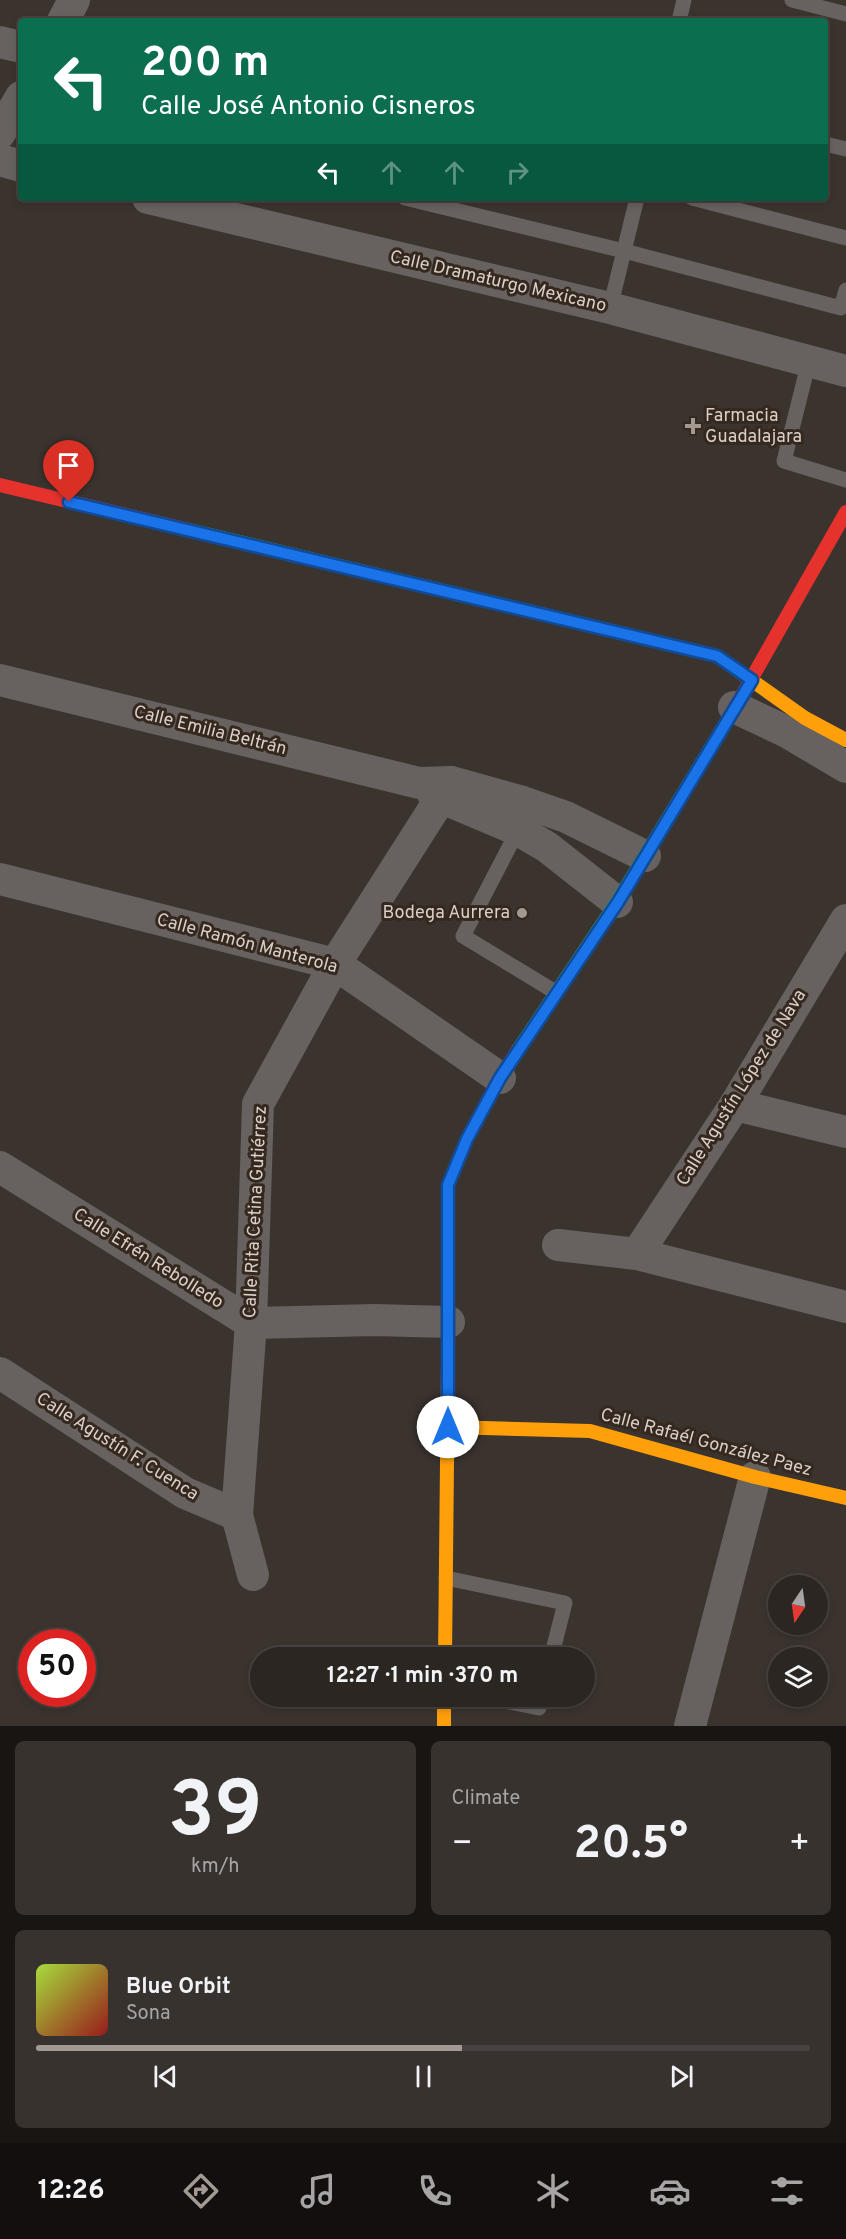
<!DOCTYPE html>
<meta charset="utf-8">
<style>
body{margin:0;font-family:Overpass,sans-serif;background:#38322f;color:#f1f3f6;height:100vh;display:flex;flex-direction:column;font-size:22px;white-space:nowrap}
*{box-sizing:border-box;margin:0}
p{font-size:20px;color:#a6a5a5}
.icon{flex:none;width:33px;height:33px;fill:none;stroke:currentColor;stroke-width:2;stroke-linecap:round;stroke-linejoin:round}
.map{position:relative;height:1726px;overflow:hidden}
.panel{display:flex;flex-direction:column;gap:15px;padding:15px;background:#181513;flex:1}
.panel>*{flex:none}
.banner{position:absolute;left:18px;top:18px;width:810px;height:183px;border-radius:6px;box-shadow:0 3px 9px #0003,0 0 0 2px #484340;background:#0b6e4f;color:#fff;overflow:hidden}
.needle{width:39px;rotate:193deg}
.fabs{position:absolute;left:768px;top:1575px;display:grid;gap:12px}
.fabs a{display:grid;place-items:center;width:60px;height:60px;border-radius:50%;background:#2c2622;box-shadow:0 3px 9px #0003,0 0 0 2px #484340;font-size:30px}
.speed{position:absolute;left:18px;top:1629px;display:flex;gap:12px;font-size:30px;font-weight:700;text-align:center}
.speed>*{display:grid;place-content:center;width:78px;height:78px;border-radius:50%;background:#2c2622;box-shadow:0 3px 9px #0003,0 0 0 2px #484340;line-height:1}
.speed .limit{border:9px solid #d22;background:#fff;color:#111}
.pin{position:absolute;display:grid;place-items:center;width:51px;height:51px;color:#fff;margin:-62px -26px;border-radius:50% 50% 50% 0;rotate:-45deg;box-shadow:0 0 6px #0007}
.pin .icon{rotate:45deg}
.me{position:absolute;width:66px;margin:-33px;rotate:0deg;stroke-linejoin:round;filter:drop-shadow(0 0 4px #0008)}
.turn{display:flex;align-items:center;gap:21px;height:126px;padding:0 24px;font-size:27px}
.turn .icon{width:78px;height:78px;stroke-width:2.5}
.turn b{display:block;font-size:42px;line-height:51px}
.lanes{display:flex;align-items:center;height:57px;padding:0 24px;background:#0003;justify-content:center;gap:30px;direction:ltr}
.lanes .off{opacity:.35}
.big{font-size:45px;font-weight:700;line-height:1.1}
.panel .card{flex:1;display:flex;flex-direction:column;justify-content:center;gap:9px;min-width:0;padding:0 21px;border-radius:9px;background:#38322f}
.panel .dial{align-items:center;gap:0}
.dial b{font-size:78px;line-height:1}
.song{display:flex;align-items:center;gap:18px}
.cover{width:72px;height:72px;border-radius:9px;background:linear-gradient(135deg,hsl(80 70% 55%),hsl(0 70% 35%))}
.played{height:6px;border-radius:3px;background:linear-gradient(90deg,#a29993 55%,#484340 55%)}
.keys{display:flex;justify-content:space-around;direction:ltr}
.heat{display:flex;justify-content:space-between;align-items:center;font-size:33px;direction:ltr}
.panel .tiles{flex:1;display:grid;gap:15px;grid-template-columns:1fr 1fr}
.card:last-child{grid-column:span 2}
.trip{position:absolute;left:250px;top:1647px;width:345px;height:60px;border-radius:30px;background:#2c2622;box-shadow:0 3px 9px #0003,0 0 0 2px #484340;font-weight:700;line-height:60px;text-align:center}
.menu{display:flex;height:96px;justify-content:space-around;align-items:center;background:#120f0e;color:#a6a5a5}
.menu .icon{width:42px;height:42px}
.menu .active{color:#a29993}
.menu b{font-size:27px;color:#f1f3f6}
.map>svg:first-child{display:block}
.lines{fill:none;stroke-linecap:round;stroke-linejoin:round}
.lane{stroke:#67625f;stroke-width:15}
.street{stroke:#67625f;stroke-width:32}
.fast{stroke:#30b455;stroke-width:14}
.slow{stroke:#ff9f0a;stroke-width:14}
.jam{stroke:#e5322d;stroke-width:14}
.route-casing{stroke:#114b97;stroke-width:15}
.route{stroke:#1a73e8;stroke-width:10}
.poi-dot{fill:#a29993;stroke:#35281f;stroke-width:2}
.labels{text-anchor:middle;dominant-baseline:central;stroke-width:6;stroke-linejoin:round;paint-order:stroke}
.street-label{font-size:18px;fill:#d9d0ca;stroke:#35281f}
.poi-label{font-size:18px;fill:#d9d0ca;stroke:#35281f;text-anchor:start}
</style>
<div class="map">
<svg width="846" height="1726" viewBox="0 0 846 1726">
<rect width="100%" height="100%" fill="#3b332e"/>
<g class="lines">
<g class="lane">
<path d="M792,0L846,14"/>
<path d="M679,21L684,0"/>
<path d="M825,144L846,149"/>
<path d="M405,198L624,251L841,308L846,290"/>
<path d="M692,198L846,238"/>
<path d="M610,308L637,198"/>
<path d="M809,361L784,461L846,480"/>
<path d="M518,830L463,936L557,993"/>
<path d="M446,1578L565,1603L551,1658"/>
<path d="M480,1696L539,1708L541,1696"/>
</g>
<g class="street">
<path d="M63,21L74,0"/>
<path d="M0,42L21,47"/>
<path d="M0,133L21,97"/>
<path d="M0,160L21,166"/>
<path d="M148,198L610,308L846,371"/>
<path d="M0,680L419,783L451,782L523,802L566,817L645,856"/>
<path d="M734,707L787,732L846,767"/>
<path d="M432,792L442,798L518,830L547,847L617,902"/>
<path d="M0,879L335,964L500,1078"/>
<path d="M735,1105L846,1132"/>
<path d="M0,1167L251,1323L374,1320L449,1322"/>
<path d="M558,1245L637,1254L846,1307"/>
<path d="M637,1254L735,1105L846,920"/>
<path d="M0,1373L185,1493L237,1515"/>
<path d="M253,1575L237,1515L251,1323L258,1104L335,964L451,782"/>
<path d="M690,1726L755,1477"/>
</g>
<g class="fast">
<path d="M189,530L717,656L730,665"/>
<path d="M518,1050L617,902L732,713"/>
</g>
<g class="slow">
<path d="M730,665L805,718L846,740"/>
<path d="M448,1427L590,1431L755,1477L846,1498"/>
<path d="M445,1658L448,1366"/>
<path d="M444,1696V1726"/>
</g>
<g class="jam">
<path d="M0,485L189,530"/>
<path d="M732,713L846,512"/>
<path d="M448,1366V1185L467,1139L500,1078L518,1050"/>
</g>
</g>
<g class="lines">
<g class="route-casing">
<path id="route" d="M69,502L717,656L752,680L618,902L500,1078L467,1139L448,1185V1427"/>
</g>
<use href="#route" class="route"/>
</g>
<g class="poi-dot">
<path d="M690 417h6v6h6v6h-6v6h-6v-6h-6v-6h6z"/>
<circle cx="522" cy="913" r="6"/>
</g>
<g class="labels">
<g class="street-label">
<text transform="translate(498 282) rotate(13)">Calle Dramaturgo Mexicano</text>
<text transform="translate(210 731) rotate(14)">Calle Emilia Beltrán</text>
<text transform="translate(247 944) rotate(15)">Calle Ramón Manterola</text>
<text transform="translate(742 1088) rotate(-58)">Calle Agustín López de Nava</text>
<text transform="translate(256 1212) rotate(-87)">Calle Rita Cetina Gutiérrez</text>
<text transform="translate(148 1259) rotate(32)">Calle Efrén Rebolledo</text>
<text transform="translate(706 1443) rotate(15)">Calle Rafaél González Paez</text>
<text transform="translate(117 1447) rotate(32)">Calle Agustín F. Cuenca</text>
</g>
<g class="poi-label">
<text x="705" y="416">Farmacia<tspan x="705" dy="21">Guadalajara</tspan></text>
<text x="510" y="913" text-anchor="end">Bodega Aurrera</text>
</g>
</g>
</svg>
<div class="fabs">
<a><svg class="needle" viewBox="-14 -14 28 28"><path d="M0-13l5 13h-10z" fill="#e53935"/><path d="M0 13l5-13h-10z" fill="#a6a5a5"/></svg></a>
<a><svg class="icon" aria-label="layers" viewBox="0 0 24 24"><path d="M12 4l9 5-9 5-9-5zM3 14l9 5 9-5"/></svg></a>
</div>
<div class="speed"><div class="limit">50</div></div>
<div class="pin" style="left:69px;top:502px;background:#d93025"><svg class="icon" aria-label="arrive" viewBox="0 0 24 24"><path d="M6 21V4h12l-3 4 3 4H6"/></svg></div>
<svg class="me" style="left:448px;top:1427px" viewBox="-20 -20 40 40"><circle r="19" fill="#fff"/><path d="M0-13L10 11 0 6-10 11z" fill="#1a73e8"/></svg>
<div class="trip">12:27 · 1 min · 370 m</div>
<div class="banner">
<div class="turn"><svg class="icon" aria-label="left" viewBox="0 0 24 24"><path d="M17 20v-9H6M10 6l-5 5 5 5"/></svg><div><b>200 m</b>Calle José Antonio Cisneros</div></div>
<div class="lanes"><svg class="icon" aria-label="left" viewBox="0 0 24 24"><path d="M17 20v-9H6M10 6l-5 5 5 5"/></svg><svg class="icon off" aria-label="ahead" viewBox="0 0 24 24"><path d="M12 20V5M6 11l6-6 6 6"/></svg><svg class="icon off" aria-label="ahead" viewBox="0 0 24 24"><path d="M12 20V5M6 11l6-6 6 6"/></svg><svg class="icon off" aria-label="right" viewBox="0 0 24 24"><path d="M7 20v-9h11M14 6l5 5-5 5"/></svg></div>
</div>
</div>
<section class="panel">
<div class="tiles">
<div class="card dial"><b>39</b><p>km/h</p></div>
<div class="card"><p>Climate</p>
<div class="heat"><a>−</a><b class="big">20.5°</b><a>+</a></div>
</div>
<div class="card">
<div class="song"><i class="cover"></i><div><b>Blue Orbit</b><p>Sona</p></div></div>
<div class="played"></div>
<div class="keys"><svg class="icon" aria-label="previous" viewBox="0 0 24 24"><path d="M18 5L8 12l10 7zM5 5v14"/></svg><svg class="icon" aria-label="pause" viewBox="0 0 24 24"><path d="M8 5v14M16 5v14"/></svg><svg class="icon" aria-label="next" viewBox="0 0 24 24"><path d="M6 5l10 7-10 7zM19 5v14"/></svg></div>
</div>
</div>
</section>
<nav class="menu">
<b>12:26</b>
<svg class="icon active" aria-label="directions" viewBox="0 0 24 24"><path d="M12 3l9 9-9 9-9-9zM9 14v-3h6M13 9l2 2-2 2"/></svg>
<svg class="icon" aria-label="music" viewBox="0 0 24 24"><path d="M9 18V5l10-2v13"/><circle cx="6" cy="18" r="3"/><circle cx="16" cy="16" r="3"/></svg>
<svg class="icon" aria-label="phone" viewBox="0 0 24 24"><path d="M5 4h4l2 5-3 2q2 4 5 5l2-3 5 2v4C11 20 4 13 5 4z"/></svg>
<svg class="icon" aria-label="climate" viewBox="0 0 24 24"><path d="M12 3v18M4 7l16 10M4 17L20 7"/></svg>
<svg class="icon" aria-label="car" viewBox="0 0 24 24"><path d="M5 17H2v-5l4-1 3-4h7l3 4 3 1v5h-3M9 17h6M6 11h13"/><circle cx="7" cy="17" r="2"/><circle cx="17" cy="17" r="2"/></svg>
<svg class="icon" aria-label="filters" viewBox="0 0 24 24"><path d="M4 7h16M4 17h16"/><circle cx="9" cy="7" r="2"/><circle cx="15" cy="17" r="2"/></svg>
</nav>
